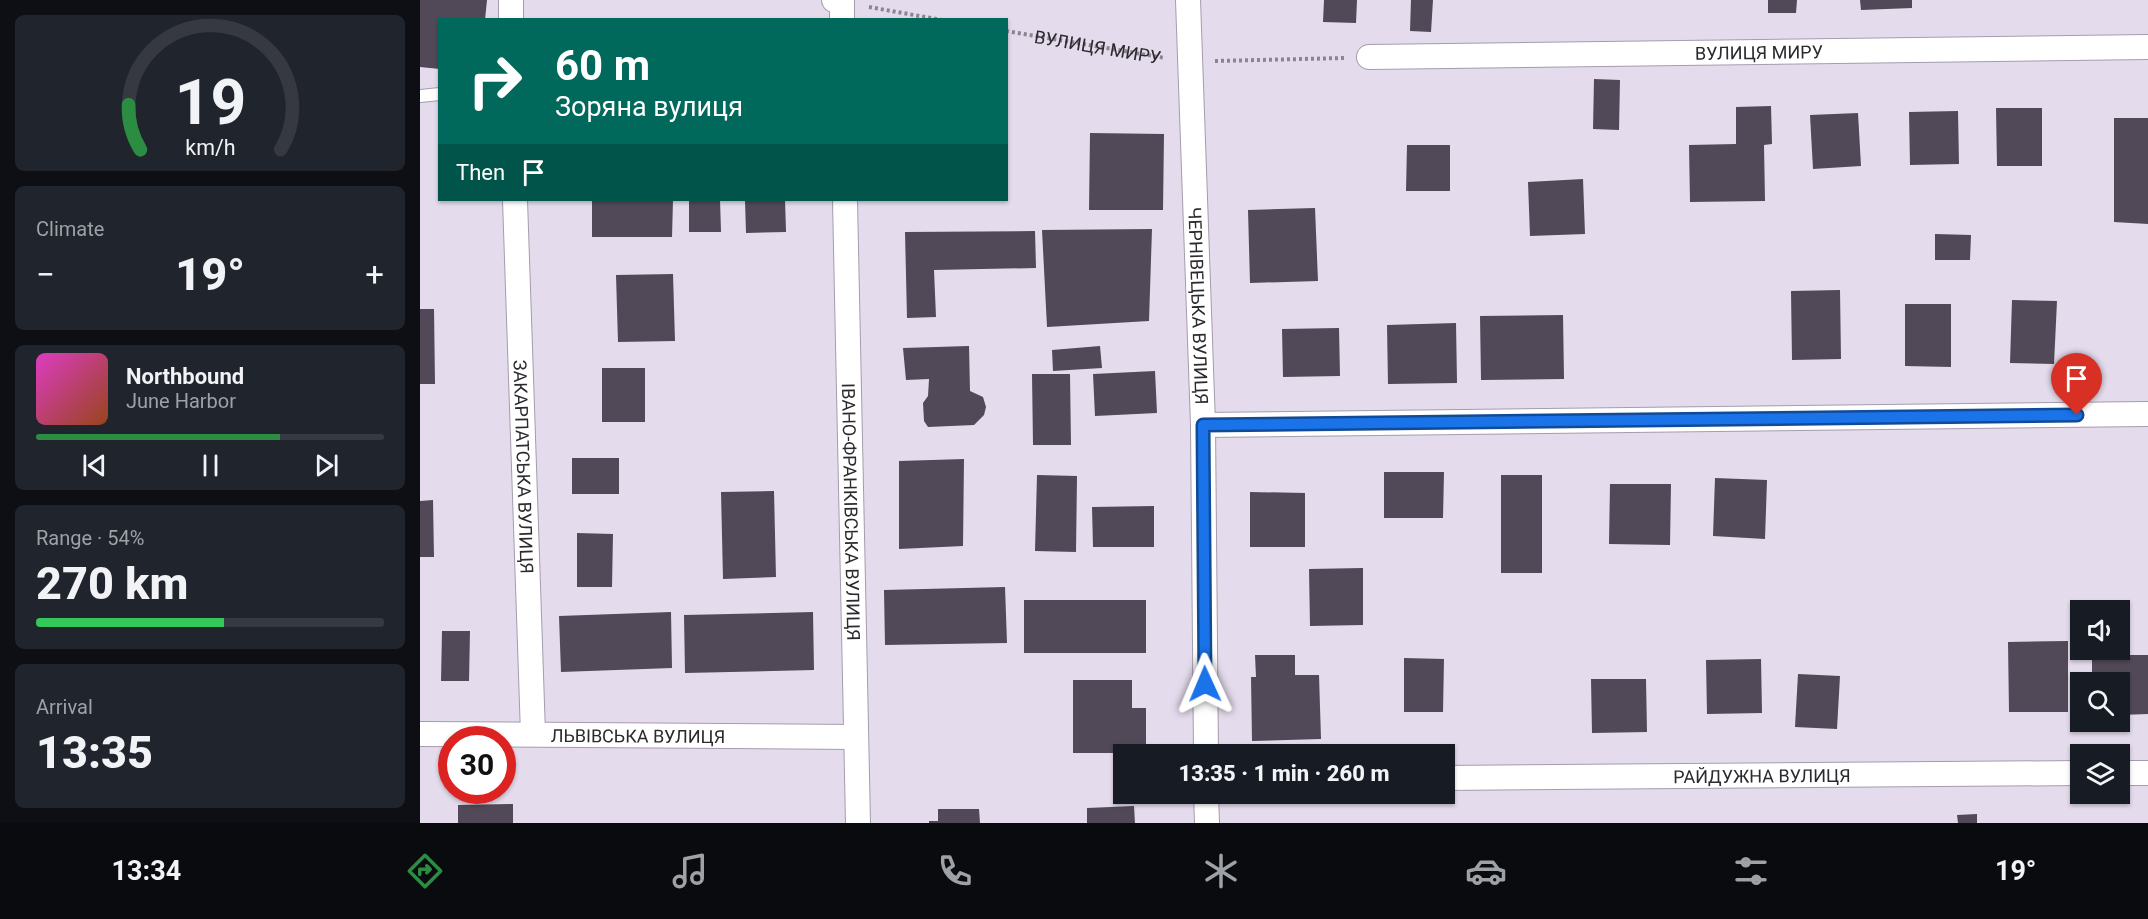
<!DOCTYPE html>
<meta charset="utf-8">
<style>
body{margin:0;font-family:Roboto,sans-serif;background:#20242c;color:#f1f3f6;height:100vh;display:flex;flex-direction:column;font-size:22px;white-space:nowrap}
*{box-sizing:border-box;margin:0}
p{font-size:20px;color:#9ea1a6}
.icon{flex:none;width:33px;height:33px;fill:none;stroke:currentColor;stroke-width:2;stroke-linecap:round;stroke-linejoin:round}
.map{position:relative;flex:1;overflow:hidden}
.panel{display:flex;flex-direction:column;gap:15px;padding:15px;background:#0d0f14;width:420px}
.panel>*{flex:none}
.banner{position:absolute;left:18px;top:18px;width:570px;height:183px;border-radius:0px;box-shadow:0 2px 4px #0004;background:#00695c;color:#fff;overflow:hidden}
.buttons{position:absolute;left:1650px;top:600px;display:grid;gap:12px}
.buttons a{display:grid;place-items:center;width:60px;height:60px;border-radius:0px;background:#171b24;box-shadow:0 2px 4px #0004;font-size:30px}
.speed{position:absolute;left:18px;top:726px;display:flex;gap:12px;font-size:30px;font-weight:700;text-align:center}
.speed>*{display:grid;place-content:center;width:78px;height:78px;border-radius:50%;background:#171b24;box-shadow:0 2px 4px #0004;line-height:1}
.speed .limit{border:9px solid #d22;background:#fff;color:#111}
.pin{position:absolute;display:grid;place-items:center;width:51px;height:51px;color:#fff;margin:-62px -26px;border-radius:50% 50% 50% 0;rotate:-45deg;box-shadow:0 0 6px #0007}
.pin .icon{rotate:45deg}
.me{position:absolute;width:66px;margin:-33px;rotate:359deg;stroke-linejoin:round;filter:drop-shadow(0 0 4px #0008)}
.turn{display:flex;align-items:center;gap:21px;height:126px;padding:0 18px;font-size:27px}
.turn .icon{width:78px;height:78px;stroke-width:2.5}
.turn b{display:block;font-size:42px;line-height:51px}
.then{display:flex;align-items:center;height:57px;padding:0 18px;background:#0003;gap:12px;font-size:22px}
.big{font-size:45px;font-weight:800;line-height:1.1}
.panel .card{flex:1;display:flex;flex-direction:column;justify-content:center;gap:9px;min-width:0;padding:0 21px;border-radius:9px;background:#20242c}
.panel .dial{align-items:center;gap:0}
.dial svg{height:156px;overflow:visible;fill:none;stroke:#363941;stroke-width:7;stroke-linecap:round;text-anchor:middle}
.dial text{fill:#f1f3f6;stroke:none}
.song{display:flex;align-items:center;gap:18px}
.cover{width:72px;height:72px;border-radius:9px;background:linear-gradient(135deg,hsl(310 70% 55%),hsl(20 70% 35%))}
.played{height:6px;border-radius:3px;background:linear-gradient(90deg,#2a8d42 70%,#363941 70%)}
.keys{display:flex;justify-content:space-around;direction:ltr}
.heat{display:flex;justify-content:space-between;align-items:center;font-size:33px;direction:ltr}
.charge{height:9px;border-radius:4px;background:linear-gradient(90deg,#34c759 54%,#363941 0)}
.trip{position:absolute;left:693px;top:744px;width:342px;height:60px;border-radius:0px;background:#171b24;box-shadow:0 2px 4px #0004;font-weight:800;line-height:60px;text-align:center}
.tabs{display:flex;height:96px;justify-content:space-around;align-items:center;background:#090b0e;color:#9ea1a6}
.tabs .icon{width:42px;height:42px}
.tabs .on{color:#2a8d42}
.tabs b{font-size:27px;color:#f1f3f6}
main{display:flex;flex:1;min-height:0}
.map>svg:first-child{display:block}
.building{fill:#514957}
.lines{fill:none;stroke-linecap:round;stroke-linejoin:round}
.lane-casing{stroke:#a59cac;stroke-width:14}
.street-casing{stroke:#a59cac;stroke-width:26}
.path{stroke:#8b8590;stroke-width:4;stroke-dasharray:3 3;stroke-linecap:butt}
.lane{stroke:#fff;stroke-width:12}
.street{stroke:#fff;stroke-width:24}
.route-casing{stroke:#114b97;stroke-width:15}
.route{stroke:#1a73e8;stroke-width:10}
.labels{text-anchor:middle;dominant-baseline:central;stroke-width:6;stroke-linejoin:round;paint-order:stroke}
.street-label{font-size:18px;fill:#2c292f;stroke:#f1e8f9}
</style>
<main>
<section class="panel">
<div class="card dial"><svg viewBox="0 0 100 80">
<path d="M14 69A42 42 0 1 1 86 69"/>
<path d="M14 69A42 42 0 0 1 8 46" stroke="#2a8d42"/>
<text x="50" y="56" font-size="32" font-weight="700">19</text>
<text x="50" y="72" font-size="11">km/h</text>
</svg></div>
<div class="card"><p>Climate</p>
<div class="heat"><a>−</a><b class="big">19°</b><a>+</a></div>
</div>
<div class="card">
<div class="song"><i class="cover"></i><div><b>Northbound</b><p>June Harbor</p></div></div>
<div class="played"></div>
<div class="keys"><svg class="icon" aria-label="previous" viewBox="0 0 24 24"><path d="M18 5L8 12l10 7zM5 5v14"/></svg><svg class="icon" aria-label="pause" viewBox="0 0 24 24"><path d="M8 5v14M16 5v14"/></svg><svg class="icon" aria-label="next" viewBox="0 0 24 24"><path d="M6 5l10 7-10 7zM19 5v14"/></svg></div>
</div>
<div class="card"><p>Range · 54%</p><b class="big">270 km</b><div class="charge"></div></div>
<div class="card"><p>Arrival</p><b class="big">13:35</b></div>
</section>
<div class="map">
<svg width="1728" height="823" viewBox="0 0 1728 823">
<rect width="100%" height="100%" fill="#e4dbec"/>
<g class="building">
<path d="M0,0H67L65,20H20V69L0,67Z"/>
<path d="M904,0H937L936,23L903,22Z"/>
<path d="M991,0H1013L1011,32L990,31Z"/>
<path d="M1348,0H1377L1376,13H1348Z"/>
<path d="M1440,0H1492V8L1441,10Z"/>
<path d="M1174,79L1200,80L1199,130L1173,129Z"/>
<path d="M1351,106L1352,144L1344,145L1345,201L1270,202L1269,145L1316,144V107Z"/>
<path d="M1576,108H1622V166H1577Z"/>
<path d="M1538,111L1539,164L1490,165L1489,112Z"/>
<path d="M1438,113L1441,166L1393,169L1390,115Z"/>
<path d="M1694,118H1728V224L1694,222Z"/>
<path d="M670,133L744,134L743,210H669Z"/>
<path d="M987,145H1030V191H986Z"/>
<path d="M1163,179L1165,234L1110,236L1108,182Z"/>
<path d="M172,200H253L252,237H172Z"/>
<path d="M269,200H300L301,232H269Z"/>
<path d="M325,200H365L366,232L326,233Z"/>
<path d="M895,208L898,281L830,283L828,210Z"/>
<path d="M732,229L729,321L627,327L622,230Z"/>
<path d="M615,231L616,268L514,270L516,317L487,318L485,232Z"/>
<path d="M1515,234L1551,235L1550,260H1515Z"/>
<path d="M253,274L255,341L198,342L196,275Z"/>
<path d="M1420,290L1421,359L1372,360L1371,291Z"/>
<path d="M1592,300L1637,301L1634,364L1590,363Z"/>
<path d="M1485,304H1531V367L1485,366Z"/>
<path d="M0,309H14L15,384H0Z"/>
<path d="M1143,315L1144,379L1061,380L1060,316Z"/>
<path d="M1036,323L1037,383L968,384L967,325Z"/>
<path d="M919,328L920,376L863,377L862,329Z"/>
<path d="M549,346L550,391L563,397L566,407L564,415L554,425L508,427L504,421L503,403L508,396L509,379L486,380L483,348Z"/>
<path d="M680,346L682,368L633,371L632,350Z"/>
<rect x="182" y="368" width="43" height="54"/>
<path d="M735,371L737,413L675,416L673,374Z"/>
<path d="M612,374H650L651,445H613Z"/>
<rect x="152" y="458" width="47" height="36"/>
<path d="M544,459L543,546L479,549V461Z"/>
<path d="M964,472H1024L1023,518H964Z"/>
<path d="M617,475L657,476L656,552L615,551Z"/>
<rect x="1081" y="475" width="41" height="98"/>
<path d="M1295,478L1347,480L1345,539L1293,536Z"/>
<path d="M1190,484H1251L1250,545L1189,544Z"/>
<path d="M354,491L356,577L303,579L301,492Z"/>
<path d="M830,492L885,493V547H830Z"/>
<path d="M13,500L14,557H0V501Z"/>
<path d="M734,506V547H673L672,507Z"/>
<path d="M157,533L193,534L192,587H157Z"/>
<path d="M943,568V625L890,626L889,569Z"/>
<path d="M585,587L587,643L465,645L464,590Z"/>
<rect x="604" y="600" width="122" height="53"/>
<path d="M251,612L252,668L141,672L139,616Z"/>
<path d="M393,612L394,670L265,673L264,615Z"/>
<path d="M22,631H50L49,681H21Z"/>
<path d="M1648,641V712H1589L1588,642Z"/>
<path d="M835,655H875V675H899L901,739L832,741L831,677H836Z"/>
<path d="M1672,655H1728V714L1700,715V682H1672Z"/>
<path d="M984,658L1024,659L1023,712H984Z"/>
<path d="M1341,659L1342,713L1287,714L1286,660Z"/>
<path d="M1378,674L1420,676L1417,729L1375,727Z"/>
<path d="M1171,679H1226L1227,732L1172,733Z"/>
<path d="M653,680H712V708H726V753H653Z"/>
<path d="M93,804V823H38V805Z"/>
<path d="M714,806L715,823H667V808Z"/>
<path d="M518,809H559L560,823H509V821H518Z"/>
<path d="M1557,814V823H1538L1537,815Z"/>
</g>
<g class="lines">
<g class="lane-casing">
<path id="lane" d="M0,96L20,94"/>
</g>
<g class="street-casing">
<g id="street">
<path d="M91,0V20"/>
<path d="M414,0L422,2V20"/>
<path id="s2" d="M768,0L783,425L786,754"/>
<path id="s3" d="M949,57L1728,47"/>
<path id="s4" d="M95,200L113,734"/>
<path id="s5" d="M425,200L438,823"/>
<path d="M783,425L1728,414"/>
<path id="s6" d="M0,734L436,737"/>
<path d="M1700,773H1728"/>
<path id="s7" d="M1024,778L1660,773"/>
<path d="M786,794L787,823"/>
</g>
</g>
<g class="path">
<path d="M449,7L522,20"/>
<path id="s1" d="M586,31L745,58"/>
<path d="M795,61L925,58"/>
</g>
<use href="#lane" class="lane"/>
<use href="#street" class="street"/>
</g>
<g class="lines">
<g class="route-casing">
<path id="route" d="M785,684L783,425L1657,415"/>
</g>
<use href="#route" class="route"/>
</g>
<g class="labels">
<g class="street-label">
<text stroke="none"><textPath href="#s1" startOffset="93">ВУЛИЦЯ МИРУ</textPath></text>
<text stroke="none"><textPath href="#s3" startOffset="390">ВУЛИЦЯ МИРУ</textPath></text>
<text stroke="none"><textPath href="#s2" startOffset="306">ЧЕРНІВЕЦЬКА ВУЛИЦЯ</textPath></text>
<text stroke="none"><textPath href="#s4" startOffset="267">ЗАКАРПАТСЬКА ВУЛИЦЯ</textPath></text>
<text stroke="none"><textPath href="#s5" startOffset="312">ІВАНО-ФРАНКІВСЬКА ВУЛИЦЯ</textPath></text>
<text stroke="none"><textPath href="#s6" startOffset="218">ЛЬВІВСЬКА ВУЛИЦЯ</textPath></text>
<text stroke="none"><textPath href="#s7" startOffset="318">РАЙДУЖНА ВУЛИЦЯ</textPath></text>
</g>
</g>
</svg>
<div class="buttons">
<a><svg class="icon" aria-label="sound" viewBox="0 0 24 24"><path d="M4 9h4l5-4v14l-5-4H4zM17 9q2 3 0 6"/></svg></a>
<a><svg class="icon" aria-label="search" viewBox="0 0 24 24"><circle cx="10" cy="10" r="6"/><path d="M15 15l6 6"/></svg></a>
<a><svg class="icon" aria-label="layers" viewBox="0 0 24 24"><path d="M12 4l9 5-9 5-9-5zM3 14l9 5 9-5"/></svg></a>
</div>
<div class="speed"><div class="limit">30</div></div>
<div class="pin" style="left:1657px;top:415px;background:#d93025"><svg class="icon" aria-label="arrive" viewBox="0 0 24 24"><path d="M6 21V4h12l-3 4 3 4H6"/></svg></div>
<svg class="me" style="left:785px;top:684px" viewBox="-20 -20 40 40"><path d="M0-17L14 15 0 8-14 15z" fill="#1a73e8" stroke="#fff" stroke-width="4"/></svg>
<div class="trip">13:35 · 1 min · 260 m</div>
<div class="banner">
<div class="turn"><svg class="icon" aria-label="right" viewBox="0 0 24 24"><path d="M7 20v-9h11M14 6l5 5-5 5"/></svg><div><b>60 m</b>Зоряна вулиця</div></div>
<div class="then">Then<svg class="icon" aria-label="arrive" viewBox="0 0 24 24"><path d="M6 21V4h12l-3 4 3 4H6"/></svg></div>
</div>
</div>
</main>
<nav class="tabs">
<b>13:34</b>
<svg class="icon on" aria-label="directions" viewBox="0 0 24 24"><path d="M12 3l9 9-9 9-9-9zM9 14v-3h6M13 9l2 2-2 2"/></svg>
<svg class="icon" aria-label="music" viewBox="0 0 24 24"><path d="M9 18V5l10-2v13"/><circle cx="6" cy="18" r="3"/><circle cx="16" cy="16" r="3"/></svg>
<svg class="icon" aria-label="phone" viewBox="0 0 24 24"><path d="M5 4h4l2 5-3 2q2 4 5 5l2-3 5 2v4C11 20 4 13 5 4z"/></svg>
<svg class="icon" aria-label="climate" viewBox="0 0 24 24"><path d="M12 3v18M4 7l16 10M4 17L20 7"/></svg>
<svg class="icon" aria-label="car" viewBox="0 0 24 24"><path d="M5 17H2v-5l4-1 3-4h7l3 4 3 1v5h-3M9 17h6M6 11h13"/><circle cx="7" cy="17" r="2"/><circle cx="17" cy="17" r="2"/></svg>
<svg class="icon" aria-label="filters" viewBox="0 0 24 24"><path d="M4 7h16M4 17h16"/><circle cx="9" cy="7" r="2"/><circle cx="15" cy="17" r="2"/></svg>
<b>19°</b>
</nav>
